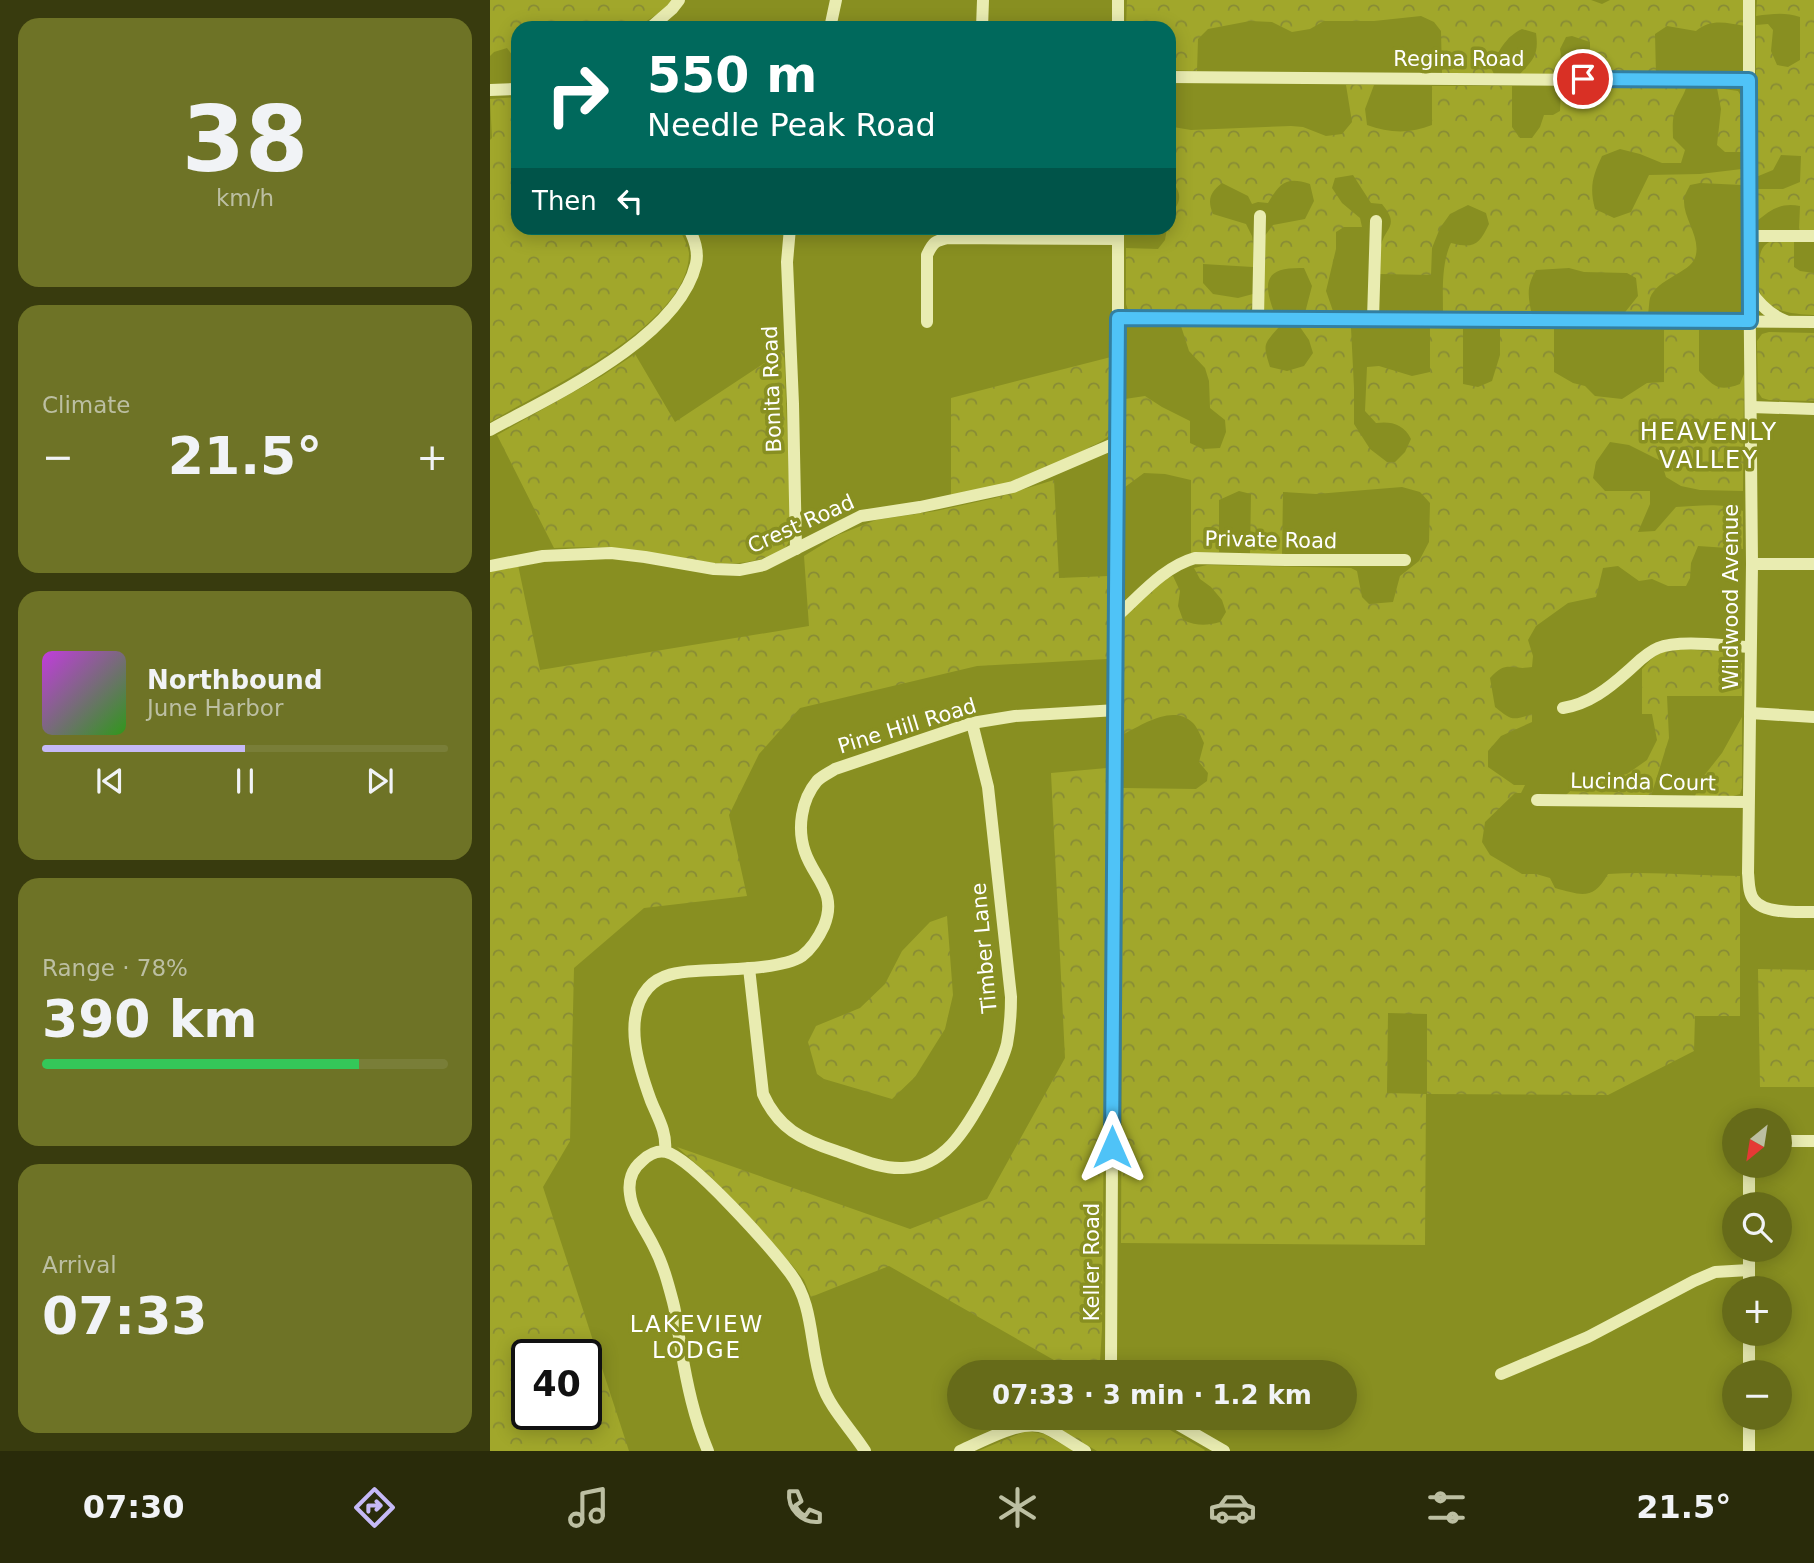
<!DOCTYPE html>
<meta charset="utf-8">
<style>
body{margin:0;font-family:"DejaVu Sans",sans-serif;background:#6e7326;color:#f1f3f6;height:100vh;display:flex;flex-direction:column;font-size:26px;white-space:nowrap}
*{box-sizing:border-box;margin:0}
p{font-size:23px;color:#bcbfa2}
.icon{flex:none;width:38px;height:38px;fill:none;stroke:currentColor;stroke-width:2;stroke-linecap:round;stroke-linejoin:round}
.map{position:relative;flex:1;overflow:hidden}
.panel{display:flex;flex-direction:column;gap:18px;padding:18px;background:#383b0e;width:490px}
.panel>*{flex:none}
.banner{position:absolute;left:21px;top:21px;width:665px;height:214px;border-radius:21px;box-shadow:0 4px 18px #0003;background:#00695c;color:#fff;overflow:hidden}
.needle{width:46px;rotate:210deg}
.controls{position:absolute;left:1232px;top:1108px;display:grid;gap:14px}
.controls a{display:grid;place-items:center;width:70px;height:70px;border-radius:50%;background:#666b19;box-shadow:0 4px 18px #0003;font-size:35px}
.speed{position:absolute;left:21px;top:1339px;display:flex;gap:14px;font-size:35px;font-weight:700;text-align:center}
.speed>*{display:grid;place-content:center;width:91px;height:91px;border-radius:50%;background:#666b19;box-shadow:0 4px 18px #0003;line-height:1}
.speed .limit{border:4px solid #111;border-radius:10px;background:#fff;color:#111}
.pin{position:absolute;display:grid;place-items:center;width:60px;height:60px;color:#fff;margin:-30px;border:4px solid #fff;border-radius:50%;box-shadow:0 2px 7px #0007}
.me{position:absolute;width:77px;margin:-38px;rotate:0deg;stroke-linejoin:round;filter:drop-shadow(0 0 5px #0008)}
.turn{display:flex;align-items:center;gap:24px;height:147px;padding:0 21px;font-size:32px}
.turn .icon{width:91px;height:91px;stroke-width:2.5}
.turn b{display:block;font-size:49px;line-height:60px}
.then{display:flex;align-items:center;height:66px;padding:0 21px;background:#0003;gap:14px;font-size:26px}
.big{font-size:52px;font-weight:700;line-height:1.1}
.panel .widget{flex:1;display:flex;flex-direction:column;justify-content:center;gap:10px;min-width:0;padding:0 24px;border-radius:21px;background:#6e7326}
.panel .dial{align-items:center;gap:0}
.dial b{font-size:91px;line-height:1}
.song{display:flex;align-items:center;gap:21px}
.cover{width:84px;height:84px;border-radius:10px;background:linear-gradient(135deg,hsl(290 70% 55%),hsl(110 70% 35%))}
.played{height:7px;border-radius:4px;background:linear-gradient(90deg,#c5b9f7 50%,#797e38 50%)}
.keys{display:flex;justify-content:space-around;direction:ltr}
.heat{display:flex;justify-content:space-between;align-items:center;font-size:38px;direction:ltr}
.charge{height:10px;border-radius:5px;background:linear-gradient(90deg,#34c759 78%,#797e38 0)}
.trip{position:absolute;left:457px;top:1360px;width:410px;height:70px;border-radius:35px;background:#666b19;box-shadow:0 4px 18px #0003;font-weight:700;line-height:70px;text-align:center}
.menu{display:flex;height:112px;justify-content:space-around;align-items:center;background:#292b0a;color:#bcbfa2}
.menu .icon{width:49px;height:49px}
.menu .selected{color:#c5b9f7}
.menu b{font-size:32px;color:#f1f3f6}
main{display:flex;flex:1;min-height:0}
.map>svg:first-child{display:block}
.forest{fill:url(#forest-crowns);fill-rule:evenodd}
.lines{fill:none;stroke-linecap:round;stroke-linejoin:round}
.minor{stroke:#e9ecb1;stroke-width:12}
.route-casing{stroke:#337fa1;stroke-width:18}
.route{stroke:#4fc3f7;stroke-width:12}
.labels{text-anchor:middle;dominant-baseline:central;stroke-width:7;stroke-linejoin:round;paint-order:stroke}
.street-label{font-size:21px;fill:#fff;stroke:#888f21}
.neighbourhood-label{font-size:23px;letter-spacing:2px;fill:#fff;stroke:#888f21}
.quarter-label{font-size:24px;letter-spacing:2px;fill:#fff;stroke:#888f21}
</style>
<main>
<section class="panel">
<div class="widget dial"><b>38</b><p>km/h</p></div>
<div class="widget"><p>Climate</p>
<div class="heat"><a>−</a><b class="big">21.5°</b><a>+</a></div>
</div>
<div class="widget">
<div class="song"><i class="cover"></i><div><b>Northbound</b><p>June Harbor</p></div></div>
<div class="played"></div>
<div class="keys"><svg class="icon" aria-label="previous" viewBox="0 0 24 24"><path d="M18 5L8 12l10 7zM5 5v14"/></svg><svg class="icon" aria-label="pause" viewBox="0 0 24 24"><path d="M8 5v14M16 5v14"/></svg><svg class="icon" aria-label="next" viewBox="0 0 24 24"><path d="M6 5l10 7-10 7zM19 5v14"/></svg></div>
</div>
<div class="widget"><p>Range · 78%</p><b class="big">390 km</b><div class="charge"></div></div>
<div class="widget"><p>Arrival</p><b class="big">07:33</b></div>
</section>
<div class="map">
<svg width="1324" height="1451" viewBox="0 0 1324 1451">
<defs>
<pattern id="forest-crowns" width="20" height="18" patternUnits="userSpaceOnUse" patternTransform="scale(1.75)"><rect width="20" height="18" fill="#a1a72b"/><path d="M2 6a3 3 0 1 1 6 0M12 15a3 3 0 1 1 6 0" fill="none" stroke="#888c35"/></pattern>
</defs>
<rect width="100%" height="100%" fill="#888f21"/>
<g class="forest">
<path d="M0,0H182L175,9L146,28H28V63L17,48L4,52L0,56Z"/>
<path d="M637,0H1101L1112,4L1120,0H1254L1255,26C1237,23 1221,18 1206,31L1177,26L1165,34L1166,75H1100V42L1082,36L1076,37L1070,49L1074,74H1030C1044,59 1049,54 1046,33L1032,29C1015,37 1008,52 1001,68L1004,74L952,73L951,31L944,22L931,16L884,21H834L820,29L802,32L782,22L760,21L718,29L708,39L707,71L679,70V28H636Z"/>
<path d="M1267,0H1324V230H1309L1310,206C1291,202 1280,210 1266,222V189H1293L1310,182L1311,156L1291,155L1283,170L1266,177V25L1278,24L1283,30L1281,51L1287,65L1298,67L1310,60V17C1295,12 1282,14 1266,16Z"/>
<path d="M856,85H884L875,109L877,125C899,133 920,134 942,125V86H1022V127L1030,138H1042L1050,127L1054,115H1063L1070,111L1071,87L1196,88C1193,97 1186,107 1184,114C1182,122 1183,131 1183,138L1195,150L1191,163H1172L1150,154L1130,149L1112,156C1103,175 1099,187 1105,209L1124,218L1141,212L1159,175L1210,174L1252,169V185L1210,183L1200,185C1198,189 1194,196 1194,200C1193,219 1212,238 1205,258C1199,273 1167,279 1160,298C1159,302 1159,309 1158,314L1132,316L1148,296L1146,278L1137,273L1094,272L1079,268L1046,270C1036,287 1038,297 1042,315H953C953,292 951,264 961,243C984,249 989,245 999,224L996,213L978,205L960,214L950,228L942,248L941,275L890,274C891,266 889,254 891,245C896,226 910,226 892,204L881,203L863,175L845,178L842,188L852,203L870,218L872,227H854L846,232V249L836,291L844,314L815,313L822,286L814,268C778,267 771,278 784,312L774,310V237L783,225L815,219L824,201L820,184C796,176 790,183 778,203L768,202L762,204L758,196L732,183C720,192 717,200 723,214L756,224L762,236L763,244V267L713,264V283L723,294L748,298L763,294V303L760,310L754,312H644L638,310L636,304V248L668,249L675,240L677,228H679C679,205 702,203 679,178V130L683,127L701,130L801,126L813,127L836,136L852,134L862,122Z"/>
<path d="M1227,88L1248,91L1251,96L1252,152H1235L1227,145L1231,109Z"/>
<path d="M28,97V228H189C192,235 198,245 199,253C200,325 54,390 0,422V140L2,138L0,99Z"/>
<path d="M1281,241H1304V267L1310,271L1324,273V315C1304,314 1272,312 1269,287C1268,279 1269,271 1269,264C1270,253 1271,246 1281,241Z"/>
<path d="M691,326L789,327C773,345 773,344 780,367L797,371L814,366L823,353L819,340L810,327L861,328L864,388V424L880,449L897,462H905L915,452L921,439C914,424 901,421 886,423L875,411L877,367L889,366L922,376L940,372V328L973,329V384L988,387L1002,381L1010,355V328L1064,329V372L1083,383L1095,386L1105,396L1132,399L1157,383L1174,382V330H1209V371C1224,387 1229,392 1250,384L1254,374L1253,491L1210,490L1191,486L1176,477L1171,461L1139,445L1120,442L1106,462L1103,478L1115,491H1160V504L1148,532L1165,531L1186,507C1208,506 1233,502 1253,511V549L1208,546L1201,563L1200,578L1196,586H1178L1162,579L1149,581L1128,566L1113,568L1106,597L1078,603L1046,626L1038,640L1043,656L1042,667C1020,671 1018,659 1000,678L1005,707C1021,720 1022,721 1042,714V722L1011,736L998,751V767L1024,785H1035L1031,793H1025L995,822L992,842L1000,855L1032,874H1046L1060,878L1065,888C1091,895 1103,901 1118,874C1162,871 1206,876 1250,876V1016H1205L1204,1051L1118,1095L937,1094V1014L898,1013L897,1093L936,1094L935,1245L631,1243L633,788L706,789L717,781L718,773L709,762L714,743C711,737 708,728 703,723C683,704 654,724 634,734V615L674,579L683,576L690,591L688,606L693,620C707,626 716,626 730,622L736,612L732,600L721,587L710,579L704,568L717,565L861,568L867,571L872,597L879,604L903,602L910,576L929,561L939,542L940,503L930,492L912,487L826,494L793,492L792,555L760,554L761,494L749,491L729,500V552L701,553V480L675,474L654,473L635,487V399L655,396L672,407L700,421V443L713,449L730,448L736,432L735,420L720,408L719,381L715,368L699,351Z"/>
<path d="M1279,332L1324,333V401L1279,400L1272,398L1268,392L1267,341L1272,334Z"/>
<path d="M294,350L301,530C300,549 291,553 274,558C227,573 181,553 134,549C111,547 87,547 64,548L7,435L112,376L145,354L185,422Z"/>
<path d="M621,357V427L619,436L612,441L560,468L528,481L461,495V398Z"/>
<path d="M564,480L569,578L619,576L617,659L487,666L310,708L269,754L239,815L257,896L154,908L84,968L80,1141L53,1187L139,1451H0V572L28,565L50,670L319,626L314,556L348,535L386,520L446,511L505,498ZM37,1354H96V1414H37Z"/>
<path d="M1187,649L1239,652L1249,656L1252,664V696H1177L1179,738L1161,796L1076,795L1089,783L1137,774L1157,760L1167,740L1162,714H1152V669C1164,656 1169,651 1187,649Z"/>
<path d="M1252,717V788L1250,794L1243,796H1205L1213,777L1232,753Z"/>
<path d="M617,768L612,1329L610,1361L613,1372H585L399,1266L321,1297L314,1280L302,1265L221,1177L187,1147L420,1229L497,1199L575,1058L561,773Z"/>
<path d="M457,916L463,995L455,1029L425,1077L402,1099L334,1079L327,1074L318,1042L326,1026L370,1008L395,984L412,951L440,922Z"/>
<path d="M1268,969L1324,970V1087H1270Z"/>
<path d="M539,1418H659L715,1450L714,1451H607L557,1422Z"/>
<path d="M536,1431L554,1434L584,1451H488Z"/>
</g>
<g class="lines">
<g class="minor">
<path d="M1259,0V236L1262,564L1258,873C1259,881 1258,893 1264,900C1274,914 1308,912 1324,912"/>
<path d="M160,28L182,9L189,0"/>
<path d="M340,28L346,0"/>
<path d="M492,28L493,0"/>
<path d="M628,28V0"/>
<path d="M679,77L1259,81"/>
<path d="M0,90L28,89"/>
<path d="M300,228L297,262L303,404L306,549"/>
<path d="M1259,236H1324"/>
<path d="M1260,290C1269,304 1280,315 1296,321"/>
<path d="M628,318H768L1324,322"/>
<path d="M768,318L770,216"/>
<path d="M883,319L886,221"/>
<path d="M437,322V255C443,242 445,241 458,238L628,239"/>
<path d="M1261,407L1324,409"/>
<path d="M0,430C62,396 188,339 206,264C209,251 204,239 199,228"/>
<path d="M1262,564H1324"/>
<path d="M0,566L53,556L121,553L155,557L224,569L250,570L274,565L371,516L430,507L523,487L628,442"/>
<path d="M625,618C650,596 673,567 705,558L797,560H915"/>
<path d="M1073,708C1099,704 1119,688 1138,671C1148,662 1156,653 1168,648C1189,639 1236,646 1260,647"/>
<path d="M1260,713L1324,717"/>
<path d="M1047,800L1258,802"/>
<path d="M259,968L273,1094C288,1128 312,1140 346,1151C367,1158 390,1169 413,1168C454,1167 475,1130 493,1098C502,1080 512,1064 517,1044C520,1028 521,1013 521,997L498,787L482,723"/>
<path d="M1290,1141H1324"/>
<path d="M175,1151C177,1132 168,1118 161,1101C149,1068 132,1018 158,988C170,974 189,972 206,971C233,969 291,970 312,956C321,949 329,937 334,926C348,892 324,879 315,852C307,829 311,800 327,781C332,776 339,773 345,769L482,723L525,716L627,710"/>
<path d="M1259,1204V1166"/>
<path d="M1259,1250V1288"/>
<path d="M1259,1334V1372"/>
<path d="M623,1372L621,1363L623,959L627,710L625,618L628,442V228"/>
<path d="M1011,1374L1098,1337L1204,1281L1225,1272L1259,1270"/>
<path d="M677,1418L734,1451"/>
<path d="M1259,1418V1451"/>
<path d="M218,1451C204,1418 197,1384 191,1349C188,1333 187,1317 183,1302C178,1283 173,1264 164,1247C156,1230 142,1213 140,1194C138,1181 142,1169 152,1161C158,1155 167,1150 176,1152C202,1158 282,1249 300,1273C325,1306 319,1347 332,1384C339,1407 362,1430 375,1451"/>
<path d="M470,1451C494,1441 531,1418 556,1428C569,1434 582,1444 595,1451"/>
</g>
</g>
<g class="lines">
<g class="route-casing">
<path id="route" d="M622,1147L628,318L1260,321L1259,80L1093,79"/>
</g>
<use href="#route" class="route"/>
</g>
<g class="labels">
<g class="street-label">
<text x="969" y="59">Regina Road</text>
<text transform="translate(282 389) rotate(-92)">Bonita Road</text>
<text transform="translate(311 524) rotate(-24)">Crest Road</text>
<text transform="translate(781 540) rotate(1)">Private Road</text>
<text transform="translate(1241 597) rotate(-90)">Wildwood Avenue</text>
<text transform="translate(417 726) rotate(-17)">Pine Hill Road</text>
<text transform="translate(1153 782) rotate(1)">Lucinda Court</text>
<text transform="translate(494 948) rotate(-95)">Timber Lane</text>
<text transform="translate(602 1262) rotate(-90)">Keller Road</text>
</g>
<g class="neighbourhood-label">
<text x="207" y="1324">LAKEVIEW<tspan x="207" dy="26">LODGE</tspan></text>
</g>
<g class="quarter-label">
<text x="1219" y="432">HEAVENLY<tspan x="1219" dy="28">VALLEY</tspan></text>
</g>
</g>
</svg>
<div class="controls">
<a><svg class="needle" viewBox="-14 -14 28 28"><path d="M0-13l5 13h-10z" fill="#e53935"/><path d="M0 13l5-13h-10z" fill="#bcbfa2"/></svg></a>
<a><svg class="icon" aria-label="search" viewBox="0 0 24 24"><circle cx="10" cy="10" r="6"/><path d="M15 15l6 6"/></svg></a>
<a>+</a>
<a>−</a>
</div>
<div class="speed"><div class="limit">40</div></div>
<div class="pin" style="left:1093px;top:79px;background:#d93025"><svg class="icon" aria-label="arrive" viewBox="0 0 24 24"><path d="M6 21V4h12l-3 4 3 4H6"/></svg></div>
<svg class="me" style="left:622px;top:1147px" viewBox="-20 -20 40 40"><path d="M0-17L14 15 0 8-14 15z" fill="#4fc3f7" stroke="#fff" stroke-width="4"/></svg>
<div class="trip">07:33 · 3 min · 1.2 km</div>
<div class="banner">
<div class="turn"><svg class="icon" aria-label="right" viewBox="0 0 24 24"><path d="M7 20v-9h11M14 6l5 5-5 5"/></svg><div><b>550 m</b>Needle Peak Road</div></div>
<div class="then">Then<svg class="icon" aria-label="left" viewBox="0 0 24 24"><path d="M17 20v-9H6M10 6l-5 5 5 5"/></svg></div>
</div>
</div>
</main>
<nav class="menu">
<b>07:30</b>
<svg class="icon selected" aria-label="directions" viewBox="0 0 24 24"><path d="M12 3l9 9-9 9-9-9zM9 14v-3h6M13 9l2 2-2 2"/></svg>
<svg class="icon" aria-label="music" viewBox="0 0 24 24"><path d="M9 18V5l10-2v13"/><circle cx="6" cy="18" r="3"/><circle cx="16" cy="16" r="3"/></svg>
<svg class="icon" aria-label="phone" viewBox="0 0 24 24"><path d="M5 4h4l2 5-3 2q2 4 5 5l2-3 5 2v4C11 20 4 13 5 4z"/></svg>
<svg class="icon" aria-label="climate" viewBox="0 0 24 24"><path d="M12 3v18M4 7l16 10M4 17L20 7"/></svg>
<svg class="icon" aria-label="car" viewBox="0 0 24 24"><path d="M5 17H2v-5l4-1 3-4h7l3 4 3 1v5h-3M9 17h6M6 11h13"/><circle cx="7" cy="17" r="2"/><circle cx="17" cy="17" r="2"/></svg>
<svg class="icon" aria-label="filters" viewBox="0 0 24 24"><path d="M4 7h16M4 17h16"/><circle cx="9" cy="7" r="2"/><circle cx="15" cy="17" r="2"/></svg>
<b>21.5°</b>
</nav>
